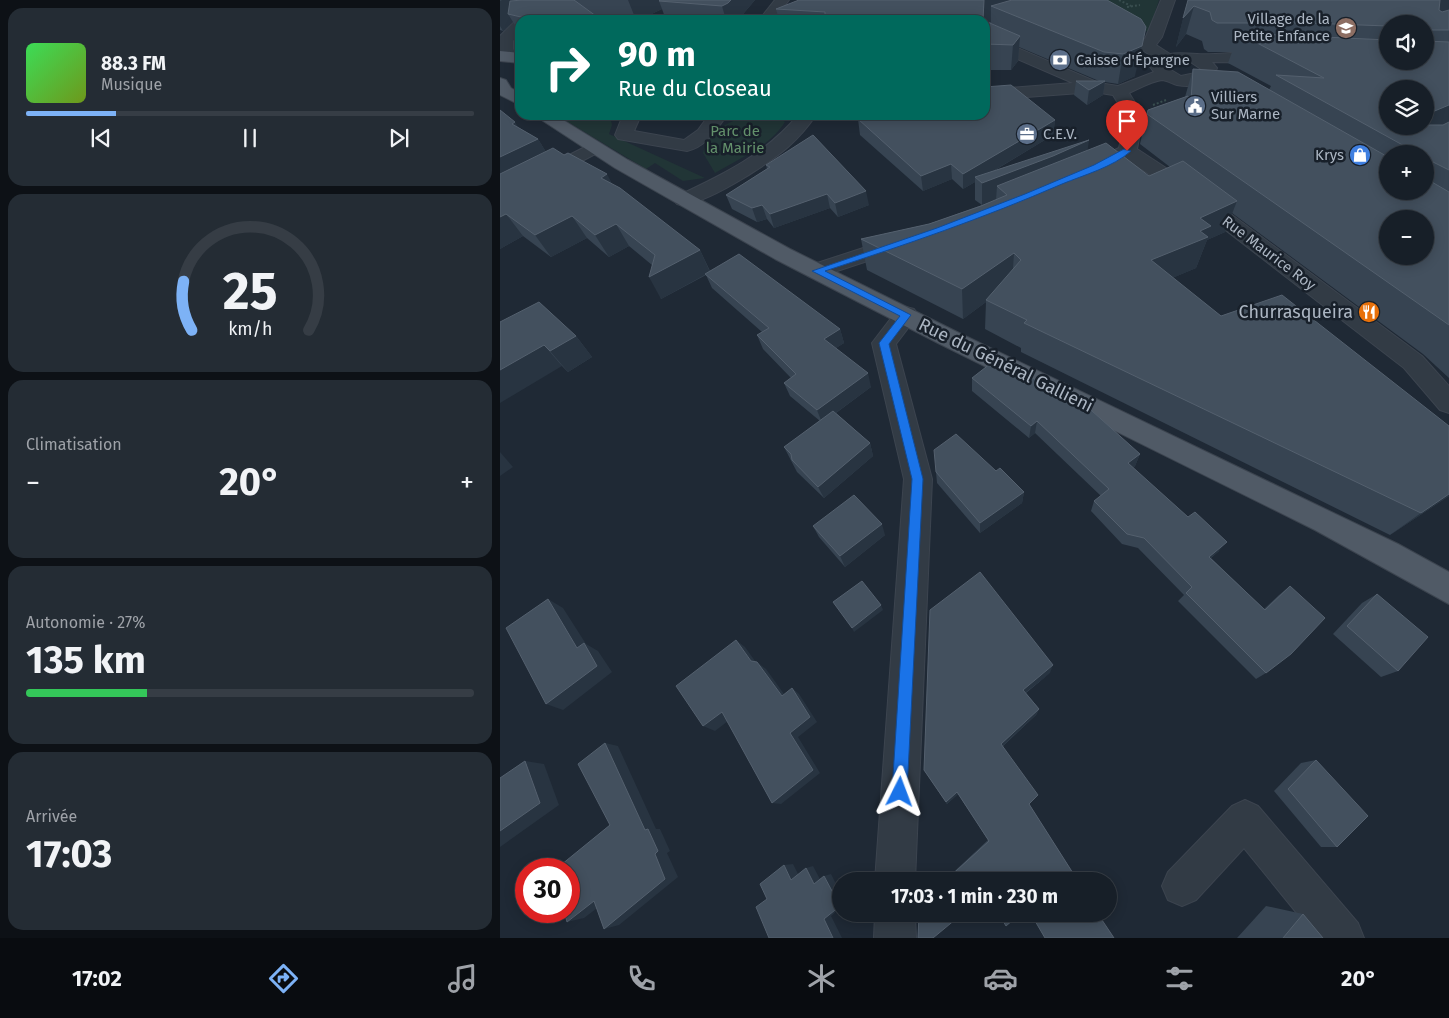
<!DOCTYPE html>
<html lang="fr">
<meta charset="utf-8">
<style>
body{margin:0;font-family:"Fira Sans",sans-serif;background:#242c34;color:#f1f3f6;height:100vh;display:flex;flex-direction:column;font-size:19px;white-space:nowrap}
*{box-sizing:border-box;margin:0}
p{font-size:16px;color:#9ea2a8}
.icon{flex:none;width:28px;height:28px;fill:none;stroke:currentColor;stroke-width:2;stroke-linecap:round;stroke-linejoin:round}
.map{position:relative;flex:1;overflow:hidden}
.details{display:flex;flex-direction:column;gap:8px;padding:8px;background:#0d1116;width:500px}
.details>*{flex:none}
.banner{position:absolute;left:15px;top:15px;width:475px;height:105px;border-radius:15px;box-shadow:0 2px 12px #0003,0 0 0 1px #363d45;background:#00695c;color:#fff;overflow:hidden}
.tools{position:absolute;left:879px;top:15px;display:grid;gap:10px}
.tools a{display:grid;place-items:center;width:55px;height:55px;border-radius:50%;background:#171f28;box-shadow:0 2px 12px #0003,0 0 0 1px #363d45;font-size:25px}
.speed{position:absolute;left:15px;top:858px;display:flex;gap:10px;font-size:25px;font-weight:700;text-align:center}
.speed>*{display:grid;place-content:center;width:65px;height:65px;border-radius:50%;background:#171f28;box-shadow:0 2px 12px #0003,0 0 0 1px #363d45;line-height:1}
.speed .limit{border:8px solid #d22;background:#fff;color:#111}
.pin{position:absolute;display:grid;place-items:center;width:42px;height:42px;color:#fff;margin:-51px -21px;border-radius:50% 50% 50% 0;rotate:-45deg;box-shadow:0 0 5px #0007}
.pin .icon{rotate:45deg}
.me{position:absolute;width:55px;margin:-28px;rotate:3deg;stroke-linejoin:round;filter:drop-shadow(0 0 4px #0008)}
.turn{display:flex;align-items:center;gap:18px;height:105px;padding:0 20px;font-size:22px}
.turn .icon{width:65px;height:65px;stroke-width:2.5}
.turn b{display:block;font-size:35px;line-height:42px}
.big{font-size:38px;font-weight:700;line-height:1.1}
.details .tile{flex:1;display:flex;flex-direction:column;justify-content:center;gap:8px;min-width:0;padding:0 18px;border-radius:15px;background:#242c34}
.details .dial{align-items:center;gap:0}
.dial svg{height:130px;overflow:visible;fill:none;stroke:#363d45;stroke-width:7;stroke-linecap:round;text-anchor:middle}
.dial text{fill:#f1f3f6;stroke:none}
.song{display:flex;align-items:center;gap:15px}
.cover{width:60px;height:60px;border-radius:8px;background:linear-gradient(135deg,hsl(130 70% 55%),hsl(80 70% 35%))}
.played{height:5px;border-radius:2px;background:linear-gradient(90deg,#7db2f6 20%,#363d45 20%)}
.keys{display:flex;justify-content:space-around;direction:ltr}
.heat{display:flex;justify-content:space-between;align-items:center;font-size:28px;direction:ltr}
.charge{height:8px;border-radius:4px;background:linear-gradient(90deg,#34c759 27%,#363d45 0)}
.trip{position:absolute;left:332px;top:872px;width:285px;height:50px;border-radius:25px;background:#171f28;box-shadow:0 2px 12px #0003,0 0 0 1px #363d45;font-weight:700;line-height:50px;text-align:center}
.menu{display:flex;height:80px;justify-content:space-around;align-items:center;background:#090c10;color:#9ea2a8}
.menu .icon{width:35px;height:35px}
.menu .on{color:#7db2f6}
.menu b{font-size:22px;color:#f1f3f6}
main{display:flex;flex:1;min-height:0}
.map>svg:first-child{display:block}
.green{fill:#213536}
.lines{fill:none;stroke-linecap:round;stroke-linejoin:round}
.minor-casing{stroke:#3c444f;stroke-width:2}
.major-casing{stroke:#3c444f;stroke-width:2}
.path{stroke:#394e4f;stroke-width:2;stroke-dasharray:2 2;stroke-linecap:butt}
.minor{fill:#323b45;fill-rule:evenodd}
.major{fill:#505a66;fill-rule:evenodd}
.wall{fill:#374452;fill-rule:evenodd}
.shaded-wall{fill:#283441}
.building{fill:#43505e;stroke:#54606e;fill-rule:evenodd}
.route{fill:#1a73e8;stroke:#114b97}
.labels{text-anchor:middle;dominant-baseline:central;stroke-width:5;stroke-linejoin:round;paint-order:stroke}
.far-poi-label{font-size:15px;fill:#acb6c3;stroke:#18202a;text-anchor:start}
.far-park-label{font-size:15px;fill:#64926c;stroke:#18202a}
.far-street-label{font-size:15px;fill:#acb6c3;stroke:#18202a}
.poi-label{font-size:18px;fill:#acb6c3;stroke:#18202a;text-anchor:end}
.street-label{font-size:18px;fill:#acb6c3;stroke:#18202a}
</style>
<main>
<section class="details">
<div class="tile">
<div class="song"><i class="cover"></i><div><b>88.3 FM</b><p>Musique</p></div></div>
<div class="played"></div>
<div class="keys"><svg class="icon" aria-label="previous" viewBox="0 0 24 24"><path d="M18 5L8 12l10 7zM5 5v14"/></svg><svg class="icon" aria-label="pause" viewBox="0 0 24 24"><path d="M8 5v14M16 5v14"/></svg><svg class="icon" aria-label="next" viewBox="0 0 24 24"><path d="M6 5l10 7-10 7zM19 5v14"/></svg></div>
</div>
<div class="tile dial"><svg viewBox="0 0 100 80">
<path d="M14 69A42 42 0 1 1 86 69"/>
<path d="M14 69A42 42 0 0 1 9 39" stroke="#7db2f6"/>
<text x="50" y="56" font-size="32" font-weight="700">25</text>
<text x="50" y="72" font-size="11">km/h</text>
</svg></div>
<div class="tile"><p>Climatisation</p>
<div class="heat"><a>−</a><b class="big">20°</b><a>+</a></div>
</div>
<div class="tile"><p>Autonomie · 27%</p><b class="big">135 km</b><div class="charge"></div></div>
<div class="tile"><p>Arrivée</p><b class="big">17:03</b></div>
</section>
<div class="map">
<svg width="949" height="938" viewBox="0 0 949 938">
<rect width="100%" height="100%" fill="#1f2935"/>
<g class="green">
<path d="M583,0H659L649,31L638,32Z"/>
<path d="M56,115H110L112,125L109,134L205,178L183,181L155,163L146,169Z"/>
<path d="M258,115H276L285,122C269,147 240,158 215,173L203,153C210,128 233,118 258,115Z"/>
</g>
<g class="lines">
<g class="minor-casing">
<g id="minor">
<path d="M275,0H289L274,20H259Z"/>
<path d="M562,0H579L645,39L661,0H675L662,37L656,45L670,54C680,52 687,54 697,54C722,56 747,48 774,55L776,58L774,61L768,63L712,62L717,68C713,84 693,88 677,85C673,84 666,80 662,80C652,81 638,89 629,93C644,115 642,124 637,149L689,183L922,356L949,386V413L940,410L904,368L675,191L626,159L594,175H580L578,171L580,167L619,148C624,127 626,114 613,95L594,92L485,100V90L573,83L485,45V34L599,83L618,86L654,72L650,67L655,58ZM681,61L692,63L701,69L700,72L681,76L666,67L667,63Z"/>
<path d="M20,20V33L13,41V49L18,56L15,59H5L0,53V36L15,21Z"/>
<path d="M123,115H141L134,131L184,140L198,130L209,115H227C216,130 206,147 187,151L118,139L115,135Z"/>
<path d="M298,115H316C308,127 298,138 288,147C270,163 199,210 177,204L174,200L177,196C222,175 266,154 298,115Z"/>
<path d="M93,143L99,144L102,148L99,152L0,204V190Z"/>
<path d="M400,236L407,238L410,243L407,248L316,278L308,276L305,271L308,266Z"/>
<path d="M406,307L414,309L418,315L396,344L432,479L415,881H375L404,479L372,343L398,309Z"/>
<path d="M745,800L758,806L858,923L864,938H817L744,848L696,900L682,906L668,900L662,886L668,872L732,806Z"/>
<path d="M375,914H415L416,938H374Z"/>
</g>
</g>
<g class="major-casing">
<g id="major">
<path d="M0,51L20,53V63L0,61Z"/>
<path d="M0,78L6,80L11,88L20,93V105L0,95Z"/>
<path d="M34,115H55L128,160L290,249L457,332L898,544L949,572V604L815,530L440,344L275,259L115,168Z"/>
</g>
</g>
<g class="path">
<path d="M619,0L631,6"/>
<path d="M627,7L640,5"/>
<path d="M653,105L666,100"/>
</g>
<use href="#minor" class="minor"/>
<use href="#major" class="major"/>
</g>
<g class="wall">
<path d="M0,0H255L238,20H166L162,9L139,20H122L97,18L98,20H20V34L13,22L3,31L0,30Z"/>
<path d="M607,0L635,76L618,84L605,82L603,95L587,105L574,95L576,81H599L519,47L518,61L511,70H485V20H279L276,9Z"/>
<path d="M688,0H949V378L923,354L732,213L725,232L707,240L696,268L672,278L721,316L949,426V496L890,535L521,352V348L485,329L486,302L463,319L367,270L361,239L429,224L482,205L475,200V182L463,189L452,179L423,191L360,135L358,119L485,87L555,120L553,135L492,172L587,150L649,176L670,167L640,144L648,110L685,97L693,69L769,90L771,86L728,63L732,52H708L704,49L702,41L686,34L676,47ZM888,24H925V61H888ZM888,154H925V191H888Z"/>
<path d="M0,110L18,127L38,139L46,152L112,184L200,250L210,271L340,329L344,343L336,348L371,387L336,413L370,443L373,456L324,498L297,472L284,447L320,421L290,396L284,383L291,378L263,349L257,335L262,332L212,288L206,275L161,299L152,265L129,246L109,257L87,238L51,257L23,236L0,249Z"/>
<path d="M266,165L369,205L338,217L330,208L274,228L267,219L257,222L232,209L226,195L267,169Z"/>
<path d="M0,322L76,336L92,357L68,372L62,366Z"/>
<path d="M472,378L640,454L635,466L633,468L719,551L711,558L764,609L779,595L790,586L766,673L756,679L678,601L684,595L638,548L622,544L591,511L594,501L601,496L535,433L529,438L472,391Z"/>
<path d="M496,471L524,492L522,503L480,533L437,483L436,472Z"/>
<path d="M313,526L385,535L345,567L319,537Z"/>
<path d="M877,594L898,671L881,677L833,634L862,603Z"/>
<path d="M550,673L526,693L539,709L536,715L503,746L529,804L578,881H444L488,840L458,794L447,804L424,770Z"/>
<path d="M816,760L837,847H821L774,791L801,763Z"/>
<path d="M766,906L803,914L823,938H737Z"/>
</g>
<g class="shaded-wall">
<path d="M2,0H37L8,14L13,22L3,31L0,26V1Z"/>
<path d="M128,0H178L159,1L162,9L139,20H136Z"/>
<path d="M231,0H255L238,20H226L222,6Z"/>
<path d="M484,0H556L491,6V22L485,23V20H483Z"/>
<path d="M939,0H949V21L925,28Z"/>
<path d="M694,6L686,34L676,47L683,18Z"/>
<path d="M96,16L98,20H87Z"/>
<path d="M345,17V20H337Z"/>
<path d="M646,27L635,76L618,84L623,54Z"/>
<path d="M520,36L518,61L511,70L513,45Z"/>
<path d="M605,81L603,95L587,105L589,90Z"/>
<path d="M949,105V126H925V115Z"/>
<path d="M555,120L553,135L478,180L475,177V182L463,189V174Z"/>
<path d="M15,122L28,144L38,139L52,162L0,188V157L12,124Z"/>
<path d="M589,140L586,162L497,186L496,200L482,205V183Z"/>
<path d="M451,164L452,179L423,191L421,176Z"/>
<path d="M107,174L119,197L101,178Z"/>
<path d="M366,191L369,205L338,217L335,203Z"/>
<path d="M327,194L330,208L274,228L270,214Z"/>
<path d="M737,201L725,232L707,240L696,268L642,291L651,260L700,218Z"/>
<path d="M262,205L267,219L257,222L252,208Z"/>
<path d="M6,214L23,236L0,249V217Z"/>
<path d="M72,216L87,238L51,257L35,235Z"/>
<path d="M116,224L129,246L109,257L95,235Z"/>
<path d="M200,250L210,272L161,299L149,277Z"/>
<path d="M514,253L512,283L486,300V302L463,319L462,289Z"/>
<path d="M340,329L344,343L328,353L324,339Z"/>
<path d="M76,336L92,357L68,372L50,351Z"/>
<path d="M44,345L62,366L0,403V370Z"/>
<path d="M368,373L371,387L322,423L317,410Z"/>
<path d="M537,421L535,433L529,438L531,426Z"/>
<path d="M370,443L373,456L324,498L318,487Z"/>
<path d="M0,452L13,467L0,476Z"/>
<path d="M640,454L635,466L623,475L628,463Z"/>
<path d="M524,492L522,503L480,533V523Z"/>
<path d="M949,494V496L890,535L921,513Z"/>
<path d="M382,524L385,535L345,567L340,556Z"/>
<path d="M727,542L719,551L701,566L709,557Z"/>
<path d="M48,599L63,608L86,644L98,651L112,672L63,710L46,704L77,648Z"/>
<path d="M381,605L383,610L354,632L352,628Z"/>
<path d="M236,640L245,647L260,668L251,661Z"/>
<path d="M257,662L266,669L289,701L282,696Z"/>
<path d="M553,665L550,673L521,696L523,690Z"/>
<path d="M292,688L299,694L317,722L298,737L320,773L281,804L272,803L290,733Z"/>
<path d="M539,709L536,715L500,748L501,744Z"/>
<path d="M222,712L232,718L215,731L203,726Z"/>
<path d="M105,743L118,746L156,829H160L170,851L167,853L178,877L119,925L104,929L155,854Z"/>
<path d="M25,761L44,764L59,805L0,847V831Z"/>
<path d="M457,792L458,794L447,804L446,802Z"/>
<path d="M293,864L300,878L291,880L284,865Z"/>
<path d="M313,866L321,881L314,884L306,868Z"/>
<path d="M331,874L341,894V907L331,916L342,938H333L324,919V876Z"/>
<path d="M109,899L84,918L67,922L94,901Z"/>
</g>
<g class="building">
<path d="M23,0H74L96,16L87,20H34L8,14L10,1Z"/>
<path d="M160,0H231L228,3L222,6L159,1Z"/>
<path d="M299,0H484L483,20H350L345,17L337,20H325V12L276,9Z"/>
<path d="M512,0H607L641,19L646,27L642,46L623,54L604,52L491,6Z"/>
<path d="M688,0H940L939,10L942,12L949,10V30H925V24H888V26L806,23H717L712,20L710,12L694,6L683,18Z"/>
<path d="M485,21L520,36L513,45L485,44Z"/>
<path d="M738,33L888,40V61H925V41L949,42V105L925,115V89H888V126H925V125H943L949,122V170L927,159H925V154H909L908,148L776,75L824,78Z"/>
<path d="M693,69L738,72L888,157V191H925V178L949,192V325L647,114L648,110L688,96L691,101ZM888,219H925V256H888Z"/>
<path d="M576,81H605L589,90Z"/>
<path d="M485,85V87L511,85L555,120L463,174L451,164L421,176L358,119L371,115H485Z"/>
<path d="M0,110L15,122L12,124L38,139L0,157Z"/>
<path d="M313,135L366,191L335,203L327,194L270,214L262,205L252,208L226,195L270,167L266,165Z"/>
<path d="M589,140L553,156L482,183L475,177Z"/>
<path d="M606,143L649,176L683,161L737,201L700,218L711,226L700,231L708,237L651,260L721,316L782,295L949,426V494L921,513L524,323L527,320L486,300L521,260L514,253L462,289L361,239L429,224L481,206L507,195L497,186Z"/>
<path d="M53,148L64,155L68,153L107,174L101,178L120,188L200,250L149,277L155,255L116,224L95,235L72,216L35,235L6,214L0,217V174Z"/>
<path d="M239,254L340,329L324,339L368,373L317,410L284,383L296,374L257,335L269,328L205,274Z"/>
<path d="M39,302L76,336L50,351L44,345L0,370V322Z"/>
<path d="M495,360L582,402L640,454L628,463L688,517L695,512L727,542L709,557L765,610L790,586L825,618L791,654L766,673L686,593L692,587L644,538L627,534L594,501L609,489L537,421L531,426L472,378Z"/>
<path d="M333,411L370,443L318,487L292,460L291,454L284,447Z"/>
<path d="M456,434L496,471L500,468L524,492L480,523L436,472L434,450Z"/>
<path d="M354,495L382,524L340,556L313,526Z"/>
<path d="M480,572L553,665L523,690L539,709L501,744L538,795L529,804L578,881H445L489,841L457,792L446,802L424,770L430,610Z"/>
<path d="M362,581L381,605L352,628L333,602Z"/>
<path d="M877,594L928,637L898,671L847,626Z"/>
<path d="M48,599L77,648L84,643L97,666L46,704L6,628Z"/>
<path d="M236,640L251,661L257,662L282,696L292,688L310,717L290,733L313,770L272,803L222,712L203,726L176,686Z"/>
<path d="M105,743L145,830L148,829L158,851L155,854L165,879L104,929L94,901L67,922L64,911H69V869H56L110,825L78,764Z"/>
<path d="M816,760L868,816L837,847L788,789Z"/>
<path d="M25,761L40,803L0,831V778Z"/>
<path d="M284,865L291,880L306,868L314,884L324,876L340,906L324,919L333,938H269L256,907L267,899L260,884Z"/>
<path d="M419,914H462L433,938H418Z"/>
<path d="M499,914H520L506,926Z"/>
<path d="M531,914H598L614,938H545Z"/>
<path d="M803,914L823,938H783Z"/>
</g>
<path class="route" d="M624,149L631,151C613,167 584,175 562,184C484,218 405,245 325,271L411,315L389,344L423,479L407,792L405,797L400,799L394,797L392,792L412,479L379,343L400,316L312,271L437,228L525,194L594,165Z"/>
<defs>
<g id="school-disc" transform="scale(1.125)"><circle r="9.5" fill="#8d6e63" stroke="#18202a"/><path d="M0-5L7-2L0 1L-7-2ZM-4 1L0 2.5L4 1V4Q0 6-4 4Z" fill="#fff"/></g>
<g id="bank-disc" transform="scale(1.125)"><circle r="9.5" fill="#5c6f8a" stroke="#18202a"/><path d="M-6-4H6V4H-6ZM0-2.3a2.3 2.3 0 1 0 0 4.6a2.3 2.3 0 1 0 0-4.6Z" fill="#fff"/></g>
<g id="civic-disc" transform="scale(1.125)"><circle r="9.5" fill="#5c6f8a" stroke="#18202a"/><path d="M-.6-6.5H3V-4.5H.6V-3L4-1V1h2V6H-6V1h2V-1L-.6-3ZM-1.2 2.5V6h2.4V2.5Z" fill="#fff"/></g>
<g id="office-disc" transform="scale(1.125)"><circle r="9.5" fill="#5c6f8a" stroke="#18202a"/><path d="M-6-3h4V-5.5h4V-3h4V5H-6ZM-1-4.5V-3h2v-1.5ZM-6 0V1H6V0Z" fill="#fff"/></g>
<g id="shop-disc" transform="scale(1.125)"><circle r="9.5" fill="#3f7fe0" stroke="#18202a"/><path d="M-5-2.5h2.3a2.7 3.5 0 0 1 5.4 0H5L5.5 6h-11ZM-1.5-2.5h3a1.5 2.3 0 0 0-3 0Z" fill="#fff"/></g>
<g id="restaurant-disc" transform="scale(1.125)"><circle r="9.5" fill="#e8710a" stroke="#18202a"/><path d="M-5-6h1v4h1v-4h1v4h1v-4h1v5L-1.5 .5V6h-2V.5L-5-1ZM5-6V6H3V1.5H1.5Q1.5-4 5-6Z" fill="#fff"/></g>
</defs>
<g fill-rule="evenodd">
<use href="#school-disc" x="846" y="28"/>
<use href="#bank-disc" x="560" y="60"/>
<use href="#civic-disc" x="695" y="106"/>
<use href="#office-disc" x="527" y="134"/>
<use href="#shop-disc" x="860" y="155"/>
<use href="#restaurant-disc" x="869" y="312"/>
</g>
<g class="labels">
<g class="far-poi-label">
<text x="830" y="19" text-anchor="end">Village de la<tspan x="830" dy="17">Petite Enfance</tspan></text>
<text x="576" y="60">Caisse d'Épargne</text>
<text x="711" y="97">Villiers<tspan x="711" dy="17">Sur Marne</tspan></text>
<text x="543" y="134">C.E.V.</text>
<text x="844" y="155" text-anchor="end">Krys</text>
</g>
<g class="far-park-label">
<text x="235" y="131">Parc de<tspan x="235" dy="17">la Mairie</tspan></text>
</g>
<g class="far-street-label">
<text transform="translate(769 253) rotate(37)">Rue Maurice Roy</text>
</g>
<g class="poi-label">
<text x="853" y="312">Churrasqueira</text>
</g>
<g class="street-label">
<text transform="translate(506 365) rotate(26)">Rue du Général Gallieni</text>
</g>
</g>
</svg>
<div class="tools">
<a><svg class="icon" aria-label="sound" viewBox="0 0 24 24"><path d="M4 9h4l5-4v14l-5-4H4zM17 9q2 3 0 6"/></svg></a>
<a><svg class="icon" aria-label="layers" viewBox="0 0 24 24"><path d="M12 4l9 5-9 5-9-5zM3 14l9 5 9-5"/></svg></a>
<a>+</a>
<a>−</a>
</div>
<div class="speed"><div class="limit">30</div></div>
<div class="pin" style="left:627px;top:151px;background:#d93025"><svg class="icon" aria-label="arrive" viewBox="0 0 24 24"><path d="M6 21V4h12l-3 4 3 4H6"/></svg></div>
<svg class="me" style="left:400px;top:792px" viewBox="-20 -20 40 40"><path d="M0-17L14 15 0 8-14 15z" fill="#1a73e8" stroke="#fff" stroke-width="4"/></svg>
<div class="trip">17:03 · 1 min · 230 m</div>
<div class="banner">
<div class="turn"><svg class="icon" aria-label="right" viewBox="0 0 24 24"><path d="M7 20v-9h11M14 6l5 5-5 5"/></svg><div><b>90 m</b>Rue du Closeau</div></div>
</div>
</div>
</main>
<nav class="menu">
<b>17:02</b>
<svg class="icon on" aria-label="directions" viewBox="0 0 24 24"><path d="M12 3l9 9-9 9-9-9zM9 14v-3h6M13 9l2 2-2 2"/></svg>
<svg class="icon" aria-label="music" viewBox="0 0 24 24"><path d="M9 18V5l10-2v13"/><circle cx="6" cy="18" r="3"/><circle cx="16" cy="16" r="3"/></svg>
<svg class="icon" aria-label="phone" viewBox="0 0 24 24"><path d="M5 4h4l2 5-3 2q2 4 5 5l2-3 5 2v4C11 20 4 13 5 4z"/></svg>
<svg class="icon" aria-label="climate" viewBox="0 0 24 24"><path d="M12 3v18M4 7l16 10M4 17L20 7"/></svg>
<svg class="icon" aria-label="car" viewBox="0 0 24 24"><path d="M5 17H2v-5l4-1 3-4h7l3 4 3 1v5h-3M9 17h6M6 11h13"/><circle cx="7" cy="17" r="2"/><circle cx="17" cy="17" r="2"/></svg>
<svg class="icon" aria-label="filters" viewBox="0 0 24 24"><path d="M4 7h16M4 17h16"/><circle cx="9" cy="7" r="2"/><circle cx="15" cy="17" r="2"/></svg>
<b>20°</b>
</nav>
